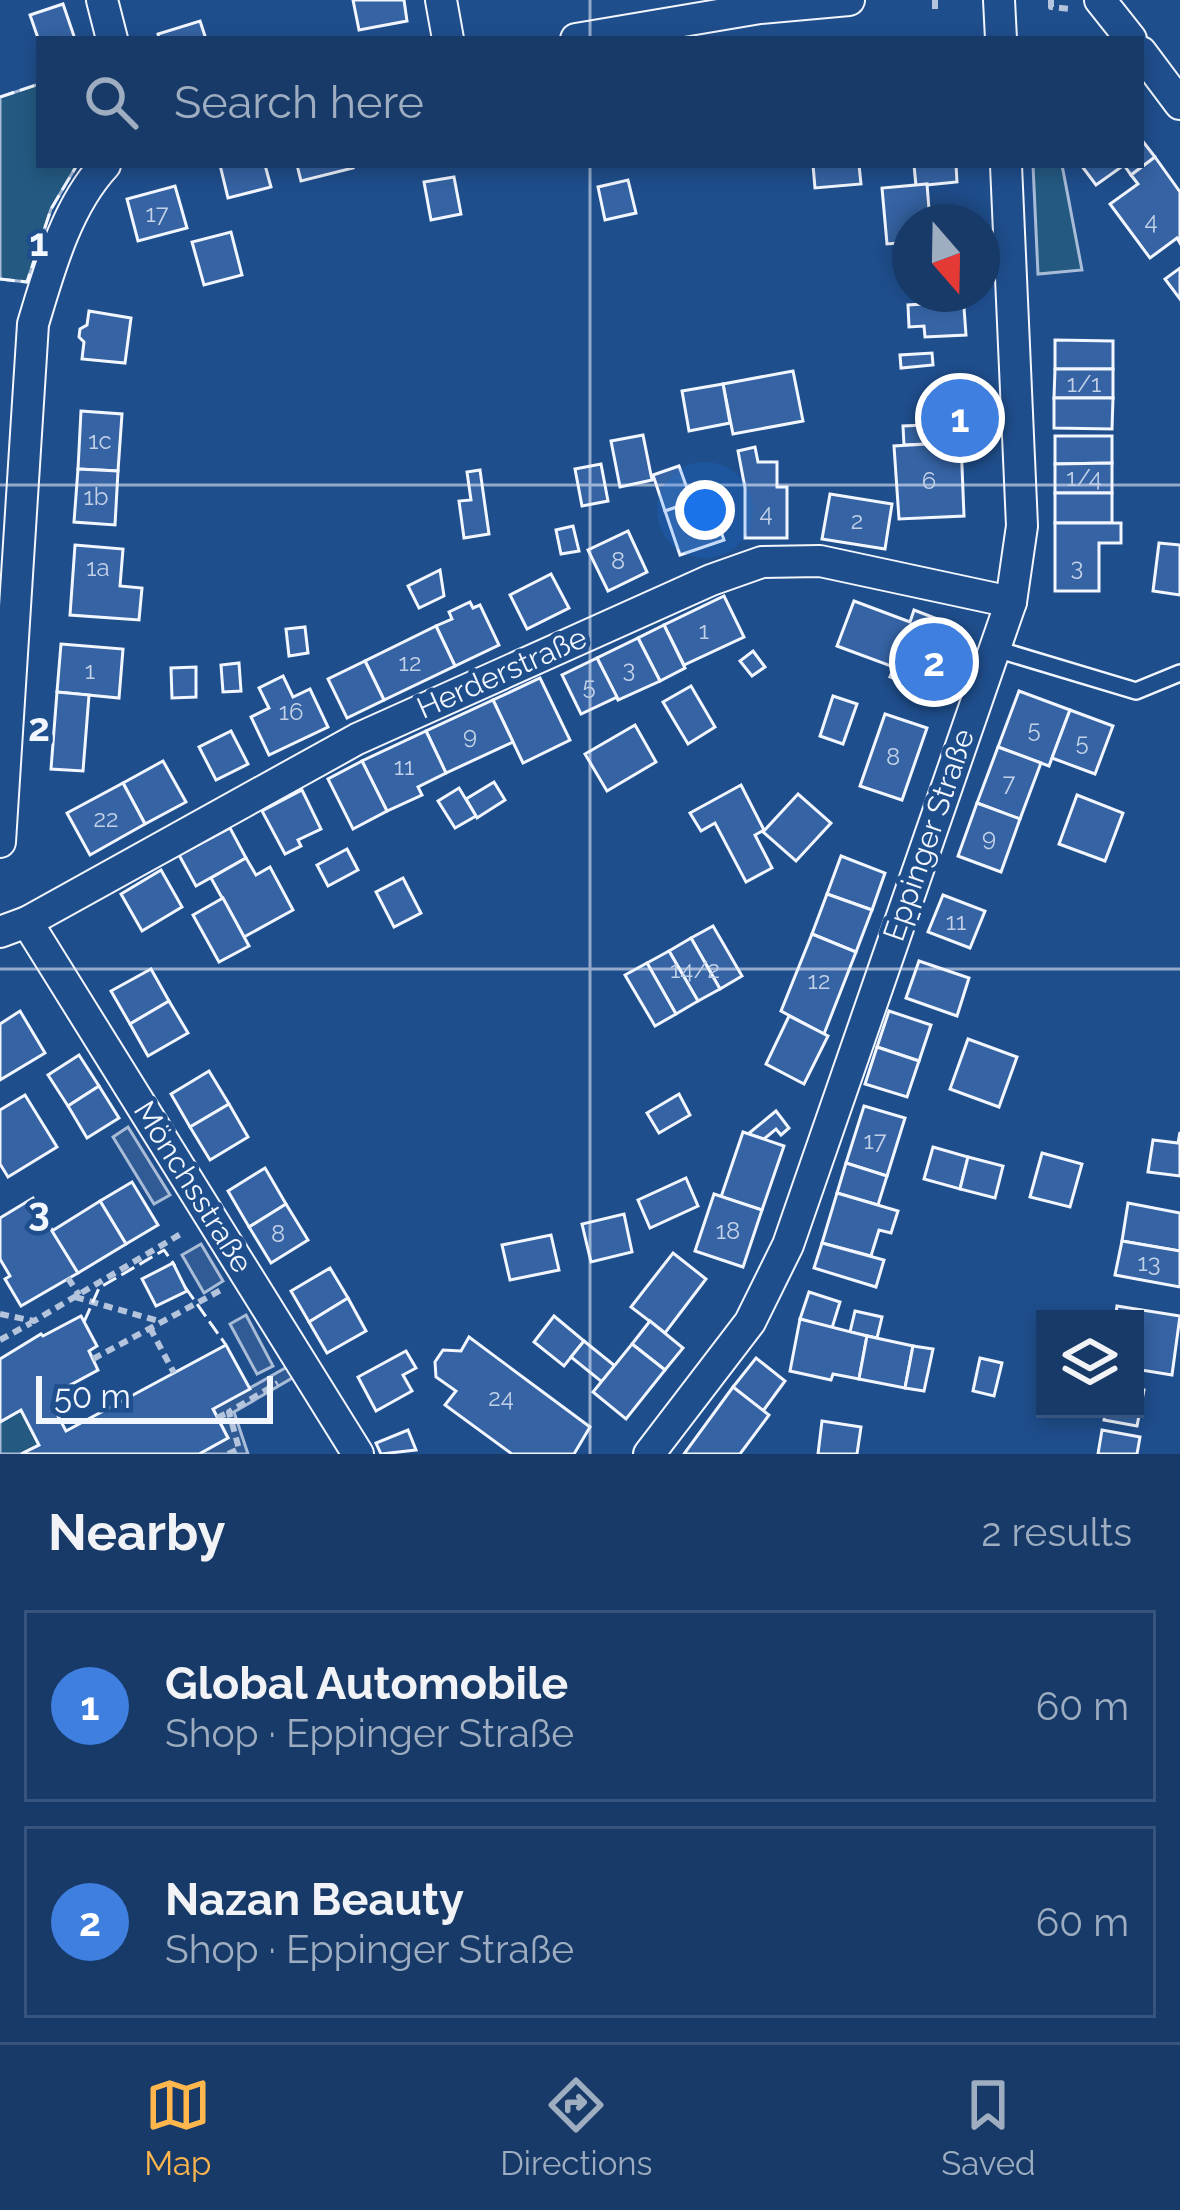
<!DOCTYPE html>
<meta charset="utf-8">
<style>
:root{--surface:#173a69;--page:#244571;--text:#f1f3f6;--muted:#9eadc0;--line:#36547d;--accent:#ffb74d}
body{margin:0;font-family:Raleway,sans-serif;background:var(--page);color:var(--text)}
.controls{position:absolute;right:36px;bottom:36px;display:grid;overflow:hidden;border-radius:0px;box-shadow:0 6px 18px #0003}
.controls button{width:108px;height:108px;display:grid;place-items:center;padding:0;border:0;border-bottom:3px solid var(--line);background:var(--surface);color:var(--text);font:60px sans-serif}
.compass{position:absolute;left:892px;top:204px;width:108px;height:108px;border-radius:50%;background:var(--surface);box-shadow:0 6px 18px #0003;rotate:160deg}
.scale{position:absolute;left:36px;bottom:30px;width:237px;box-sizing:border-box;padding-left:12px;border:6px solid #f2f6ff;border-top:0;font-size:33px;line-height:42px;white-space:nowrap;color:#f2f6ff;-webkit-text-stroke:9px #1f4e8c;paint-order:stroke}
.you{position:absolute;left:705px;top:510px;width:42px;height:42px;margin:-30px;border:9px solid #fff;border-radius:50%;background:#1a73e8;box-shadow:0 0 0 18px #1a73e833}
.badge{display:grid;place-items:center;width:78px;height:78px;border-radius:50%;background:var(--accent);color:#fff;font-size:39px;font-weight:700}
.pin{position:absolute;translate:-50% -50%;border:6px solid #fff;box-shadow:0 3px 12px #0006}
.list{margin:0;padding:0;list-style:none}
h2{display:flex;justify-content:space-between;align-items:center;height:156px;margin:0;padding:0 48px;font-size:51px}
h2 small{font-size:39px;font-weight:400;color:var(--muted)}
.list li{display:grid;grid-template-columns:78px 1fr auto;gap:36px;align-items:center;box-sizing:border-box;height:192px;margin:0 24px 24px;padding:0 24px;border:3px solid var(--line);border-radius:0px}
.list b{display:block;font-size:45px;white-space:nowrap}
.list p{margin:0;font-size:39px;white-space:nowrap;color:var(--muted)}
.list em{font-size:39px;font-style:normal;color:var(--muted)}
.icon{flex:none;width:66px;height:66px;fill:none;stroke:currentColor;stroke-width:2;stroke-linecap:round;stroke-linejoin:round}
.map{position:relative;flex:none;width:1180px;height:1454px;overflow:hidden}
.search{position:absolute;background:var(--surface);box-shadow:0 6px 18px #0003;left:36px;right:36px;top:36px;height:132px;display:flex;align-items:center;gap:30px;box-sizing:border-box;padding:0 42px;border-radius:0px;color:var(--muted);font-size:45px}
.sheet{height:588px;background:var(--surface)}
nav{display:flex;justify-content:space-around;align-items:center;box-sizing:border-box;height:168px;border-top:3px solid var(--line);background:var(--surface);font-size:33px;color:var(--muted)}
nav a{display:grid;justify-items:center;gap:6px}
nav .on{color:var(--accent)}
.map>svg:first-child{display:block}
.green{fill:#245a82;stroke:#a8bbd7;stroke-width:3}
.parking{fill:#305b95;stroke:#a8bbd7;stroke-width:3}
.building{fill:#3563a3;stroke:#f2f6ff;stroke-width:3}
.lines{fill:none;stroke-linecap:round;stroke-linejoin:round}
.service-casing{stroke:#f2f6ff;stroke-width:20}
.minor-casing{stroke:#f2f6ff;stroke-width:34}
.path{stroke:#b3c4dc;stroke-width:6;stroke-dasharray:9 6;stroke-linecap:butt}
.service{stroke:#1f4e8c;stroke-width:15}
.minor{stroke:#1f4e8c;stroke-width:30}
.fence{stroke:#f2f6ff;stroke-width:3;stroke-dasharray:15 6;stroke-linecap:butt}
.grid{fill:none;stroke:#f2f6ff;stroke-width:3;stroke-opacity:0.55}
.labels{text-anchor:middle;stroke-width:9;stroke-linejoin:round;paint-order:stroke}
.number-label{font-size:24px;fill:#c3d1e8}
.street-label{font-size:30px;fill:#f2f6ff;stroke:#1f4e8c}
.grid-label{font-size:39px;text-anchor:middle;font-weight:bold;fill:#f2f6ff;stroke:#1f4e8c;stroke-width:9;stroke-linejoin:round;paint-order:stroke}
</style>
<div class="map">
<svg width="1180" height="1454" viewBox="0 0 1180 1454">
<rect width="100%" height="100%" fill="#1f4e8c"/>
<!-- green -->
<g class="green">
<polygon points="39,84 39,165 77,165 51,209 27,282 0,279 0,97"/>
<polygon points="1033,165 1062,165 1082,270 1038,274"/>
<polygon points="21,1410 39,1445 21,1454 0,1454 0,1422"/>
</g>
<!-- parking -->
<g class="parking">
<polygon points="128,1127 170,1195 154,1204 113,1137"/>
<polygon points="201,1244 223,1281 204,1293 182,1255"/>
<polygon points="246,1315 273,1366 257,1374 230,1324"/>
<polygon points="287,1367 294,1377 234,1412 248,1454 199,1454 228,1438 213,1409"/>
</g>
<!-- building -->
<g class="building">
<polygon points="353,0 404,0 407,21 359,30"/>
<polygon points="63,4 75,39 39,41 30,15"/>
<polygon points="200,21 206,39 159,39 158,34"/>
<polygon points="1141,139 1155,157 1131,175 1124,165 1096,185 1081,165 1141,165"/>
<polygon points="1155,157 1180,192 1180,243 1177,238 1150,258 1110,204 1138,184 1131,175"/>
<polygon points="220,165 265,165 271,187 228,198"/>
<polygon points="297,165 352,165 353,168 301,181"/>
<polygon points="813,165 859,165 861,184 815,188"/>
<polygon points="914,165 956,165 957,182 916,186"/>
<polygon points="454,177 461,214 431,220 424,182"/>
<polygon points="628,180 636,213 605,220 598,187"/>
<polygon points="927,184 930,222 910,222 910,242 887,244 882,188"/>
<polygon points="175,186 187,228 138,241 127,199"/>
<polygon points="231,232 242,275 204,285 192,242"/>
<polygon points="1180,268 1180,299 1165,279"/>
<polygon points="963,294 966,335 925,337 924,326 909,327 908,305 923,304 923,296"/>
<polygon points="89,311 131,318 125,363 82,359 84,342 79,337 80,329 87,325"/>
<polygon points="1055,340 1113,341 1113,369 1055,369"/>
<polygon points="932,353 933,365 901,368 900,355"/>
<polygon points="1055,369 1113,369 1113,398 1054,398"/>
<polygon points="793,371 803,421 733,434 723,384"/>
<polygon points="723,384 730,423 689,431 682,391"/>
<polygon points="1054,398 1113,398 1112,429 1054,428"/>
<polygon points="81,411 122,414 118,471 78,469"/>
<polygon points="925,425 926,444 904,445 903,426"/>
<polygon points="643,435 652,480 620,487 611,441"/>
<polygon points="1055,436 1112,436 1112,463 1055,464"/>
<polygon points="961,442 964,516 899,519 894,446"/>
<polygon points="755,447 758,462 777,462 777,487 787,487 787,538 745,538 745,488 738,451"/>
<polygon points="1112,463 1112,493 1055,493 1055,464"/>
<polygon points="601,464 608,501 582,506 575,469"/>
<polygon points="679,466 692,502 665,511 653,475"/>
<polygon points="78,469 118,471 115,525 74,522"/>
<polygon points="480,470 489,534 464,538 459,501 471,500 467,472"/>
<rect x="1055" y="493" width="57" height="30"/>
<polygon points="830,494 892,504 885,549 822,539"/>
<polygon points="709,496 724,540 680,555 665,511"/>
<polygon points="1055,523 1121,523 1121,543 1099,543 1099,591 1055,591"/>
<polygon points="573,526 579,551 561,554 556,530"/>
<polygon points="628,531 647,572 608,591 588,550"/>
<polygon points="1159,543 1180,545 1180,595 1153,591"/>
<polygon points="75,545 123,549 120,586 142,588 139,620 70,615"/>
<polygon points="440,570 444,596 419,608 408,586"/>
<polygon points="551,574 569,608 527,629 510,595"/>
<polygon points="724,596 744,637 684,665 664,625"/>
<polygon points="854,601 910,622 914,610 961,628 936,694 890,677 894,667 837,646"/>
<polygon points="470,602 473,608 480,605 499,645 455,666 436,626 452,619 449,612"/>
<polygon points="664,625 685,668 660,681 638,638"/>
<polygon points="436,626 455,666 384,700 365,661"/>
<polygon points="305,627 308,653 289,656 286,629"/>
<polygon points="638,638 660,681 618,700 597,658"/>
<polygon points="61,644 123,649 119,698 57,692"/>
<polygon points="753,651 765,667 752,676 740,661"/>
<polygon points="597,658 617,697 581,714 562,675"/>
<polygon points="365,661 384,700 347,718 328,679"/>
<polygon points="239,663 241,691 223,692 221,665"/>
<polygon points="196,667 196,697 172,698 171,668"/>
<polygon points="283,676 293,697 310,689 328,727 269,755 251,717 269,708 259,688"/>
<polygon points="540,678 570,740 523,763 493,700"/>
<polygon points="691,686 715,727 688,744 663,702"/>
<polygon points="1019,691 1070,710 1049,766 998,747"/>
<polygon points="57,692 89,695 83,771 51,769"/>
<polygon points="833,696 857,704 843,744 820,736"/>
<polygon points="493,700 513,742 446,773 426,731"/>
<polygon points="1070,710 1113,726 1095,774 1052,758"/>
<polygon points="885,714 927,728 902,800 860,786"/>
<polygon points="635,725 656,762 607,791 585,754"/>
<polygon points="231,731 248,764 216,780 199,747"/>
<polygon points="426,731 446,773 418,787 422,795 387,811 362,761"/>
<polygon points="998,747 1041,763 1020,819 977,803"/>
<polygon points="163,761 186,802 145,824 123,783"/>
<polygon points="362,761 387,811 353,829 328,779"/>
<polygon points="494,782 505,800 477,818 466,799"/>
<polygon points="123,783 145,824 90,855 67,813"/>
<polygon points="741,785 764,830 755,835 772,868 746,882 715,823 701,831 690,813"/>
<polygon points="459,788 476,816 455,828 438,801"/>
<polygon points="302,790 321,829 298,840 301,846 285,854 262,811"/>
<polygon points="798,794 831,823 796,861 763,832"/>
<polygon points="1077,795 1123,813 1105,861 1059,844"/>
<polygon points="977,803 1020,819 1001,872 958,856"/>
<polygon points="230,828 246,858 196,886 179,855"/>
<polygon points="347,849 358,870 328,886 317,865"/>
<polygon points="841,856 885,873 872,910 827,894"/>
<polygon points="246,858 256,875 270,867 293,910 244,937 211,878"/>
<polygon points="161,870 182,907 142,931 121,894"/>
<polygon points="403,878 421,913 394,927 376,892"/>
<polygon points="827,894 872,910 856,952 812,934"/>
<polygon points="943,895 985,911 970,948 928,932"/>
<polygon points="223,898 249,946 219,962 193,915"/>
<polygon points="713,926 742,976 720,989 691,938"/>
<polygon points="812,934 856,952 824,1034 781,1011"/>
<polygon points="691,938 720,989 698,1001 669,951"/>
<polygon points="669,951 698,1001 676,1014 647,963"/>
<polygon points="919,961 969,978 957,1016 906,998"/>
<polygon points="647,963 676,1014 655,1026 625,975"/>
<polygon points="151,969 169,1001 130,1024 111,991"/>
<polygon points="169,1001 188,1033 148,1056 130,1024"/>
<polygon points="20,1011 45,1053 0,1080 0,1024"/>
<polygon points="889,1011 931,1025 919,1061 877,1047"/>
<polygon points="789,1016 828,1036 804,1084 766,1064"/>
<polygon points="968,1039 1017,1057 999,1107 950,1089"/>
<polygon points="877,1047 919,1061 907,1097 865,1084"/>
<polygon points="79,1055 99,1086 68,1106 48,1075"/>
<polygon points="209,1071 229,1104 190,1127 171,1094"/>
<polygon points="99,1086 119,1118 87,1138 68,1106"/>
<polygon points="679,1094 690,1115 659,1133 647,1113"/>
<polygon points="25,1095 57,1147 8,1177 0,1164 0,1110"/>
<polygon points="229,1104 248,1137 210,1160 190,1127"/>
<polygon points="864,1106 905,1118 887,1176 846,1163"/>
<polygon points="776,1111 789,1128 781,1135 776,1129 764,1139 748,1134"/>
<polygon points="743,1132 784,1146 762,1210 721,1197"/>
<polygon points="1180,1132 1180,1176 1148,1172 1153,1140 1178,1143"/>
<polygon points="933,1147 968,1157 960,1189 924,1179"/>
<polygon points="1042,1153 1082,1164 1070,1207 1030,1197"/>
<polygon points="968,1157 1003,1166 995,1198 960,1189"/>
<polygon points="846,1163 887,1176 878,1205 837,1193"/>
<polygon points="265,1168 286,1204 249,1227 228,1191"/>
<polygon points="686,1178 698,1206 650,1228 638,1200"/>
<polygon points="132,1182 158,1225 126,1244 100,1201"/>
<polygon points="837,1193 898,1211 891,1233 879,1230 871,1256 822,1243"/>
<polygon points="714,1194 762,1210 743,1267 695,1251"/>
<polygon points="33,1198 78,1273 21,1306 5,1279 10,1276 0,1259 0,1218"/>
<polygon points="100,1201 126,1244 78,1273 52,1231"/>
<polygon points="1128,1203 1180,1213 1180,1251 1122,1241"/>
<polygon points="286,1204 308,1240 271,1263 249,1227"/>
<polygon points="624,1214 632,1252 591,1262 582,1224"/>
<polygon points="551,1235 559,1270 510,1280 502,1245"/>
<polygon points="1122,1241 1180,1251 1180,1287 1115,1275"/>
<polygon points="822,1243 884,1260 876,1287 814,1268"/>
<polygon points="673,1253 706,1279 665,1333 631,1307"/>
<polygon points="173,1263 187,1291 156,1306 142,1279"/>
<polygon points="330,1268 348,1298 309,1322 291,1291"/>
<polygon points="809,1292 840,1302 832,1328 800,1319"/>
<polygon points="348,1298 366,1331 327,1353 309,1322"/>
<polygon points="1117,1306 1180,1316 1172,1375 1135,1369 1135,1319 1115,1319"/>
<polygon points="855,1311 882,1317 877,1338 850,1332"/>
<polygon points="81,1316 97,1346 89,1351 98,1370 63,1389 56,1412 66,1431 226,1345 250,1389 213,1409 228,1438 199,1454 21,1454 39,1445 21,1410 0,1422 0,1359 41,1334 43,1336"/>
<polygon points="554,1316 584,1341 564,1366 534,1342"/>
<polygon points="800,1319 867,1336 859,1379 833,1374 831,1380 790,1371"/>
<polygon points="650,1321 683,1348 665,1370 632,1344"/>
<polygon points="867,1336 913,1346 905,1388 859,1379"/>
<polygon points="469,1337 590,1427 574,1454 512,1454 445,1405 456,1391 436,1377 435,1362 443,1350 461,1351"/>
<polygon points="584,1341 615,1366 602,1382 571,1357"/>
<polygon points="632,1344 665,1370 626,1419 593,1392"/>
<polygon points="913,1346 933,1349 924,1391 905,1388"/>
<polygon points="406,1351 416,1368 403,1375 412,1391 376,1411 358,1377"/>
<polygon points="756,1358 785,1381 763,1411 733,1387"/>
<polygon points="980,1358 1002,1363 994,1396 973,1391"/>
<polygon points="733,1387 769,1415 740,1454 684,1454"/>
<polygon points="1135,1388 1144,1390 1137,1426 1104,1420 1106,1409 1135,1409"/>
<polygon points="822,1421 861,1427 857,1454 818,1454"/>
<polygon points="408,1430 416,1450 381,1454 376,1443"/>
<polygon points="1102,1430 1140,1437 1137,1454 1098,1454"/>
</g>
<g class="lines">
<!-- service casing -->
<g class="service-casing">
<polyline id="service" points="996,649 1136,691 1180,673"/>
</g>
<!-- minor casing -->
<g class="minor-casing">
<g id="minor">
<polyline points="102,0 112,39"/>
<polyline points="441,0 448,39"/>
<polyline points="999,0 1001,39"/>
<polyline points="1100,0 1131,39"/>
<polyline points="576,39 760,8 849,0"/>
<polyline points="1141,52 1180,104"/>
<path d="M 0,842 L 33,324 C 49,271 66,207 105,165"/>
<polyline points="27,922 358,1454"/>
<polyline points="0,932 27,922 357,739 711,580 762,562 820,561 1011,602"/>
<polyline points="649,1454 750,1322 788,1245 1011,602 1022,526 1006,165"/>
</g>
</g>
<!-- path -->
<g class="path">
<polyline points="935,0 935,11"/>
<polyline points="1051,0 1051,7 1071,9"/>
<polyline points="68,1278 79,1295"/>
<polyline points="75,1297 162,1322"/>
<polyline points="0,1314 34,1321 184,1232"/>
<polyline points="150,1328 174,1373"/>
<polyline points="0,1340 31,1323"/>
<polyline points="93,1359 223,1289"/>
<polyline points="217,1418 229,1412"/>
<polyline points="228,1454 239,1449 229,1412 278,1383"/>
</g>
<!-- service -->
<use href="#service" class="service"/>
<!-- minor -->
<use href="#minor" class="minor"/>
<!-- fence -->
<g class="fence">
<polyline points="0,97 39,84"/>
<polyline points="0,279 27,282 51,209 77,165"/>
<polyline points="185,1287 226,1345"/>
<polyline points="84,1322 99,1288 164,1250 175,1266"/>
</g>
</g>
<!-- grid -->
<path class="grid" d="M 590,0 L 590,39M 590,165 L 590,1454M 0,485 L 1180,485M 0,969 L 1180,969"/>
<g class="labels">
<!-- number labels -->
<g class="number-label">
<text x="157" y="222">17</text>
<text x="1151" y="229">4</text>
<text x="1084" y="392">1/1</text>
<text x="100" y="449">1c</text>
<text x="1084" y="486">1/4</text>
<text x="929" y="489">6</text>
<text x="96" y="505">1b</text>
<text x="766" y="521">4</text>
<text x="857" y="529">2</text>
<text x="618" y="569">8</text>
<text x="1077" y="575">3</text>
<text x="98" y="576">1a</text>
<text x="704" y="639">1</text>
<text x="410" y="671">12</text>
<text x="629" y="677">3</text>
<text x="90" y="679">1</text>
<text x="589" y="694">5</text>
<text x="291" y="720">16</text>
<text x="1034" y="737">5</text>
<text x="470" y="744">9</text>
<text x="1082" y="750">5</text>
<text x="893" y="765">8</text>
<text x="404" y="775">11</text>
<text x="1009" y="791">7</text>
<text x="106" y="827">22</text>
<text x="989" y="846">9</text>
<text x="956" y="930">11</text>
<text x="695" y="978">14/2</text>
<text x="819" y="989">12</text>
<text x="875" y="1149">17</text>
<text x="728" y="1239">18</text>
<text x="278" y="1242">8</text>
<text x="1149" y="1271">13</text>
<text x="501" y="1406">24</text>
</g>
<!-- street labels -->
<g class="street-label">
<text transform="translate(502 673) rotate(-24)" y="10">Herderstraße</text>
<text transform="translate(929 835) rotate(-71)" y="10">Eppinger Straße</text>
<text transform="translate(193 1187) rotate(58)" y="10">Mönchsstraße</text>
</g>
</g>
<g class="grid-label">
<text x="39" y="256">1</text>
<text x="39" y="741">2</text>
<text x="39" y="1225">3</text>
</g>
</svg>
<div class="controls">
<button><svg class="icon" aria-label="layers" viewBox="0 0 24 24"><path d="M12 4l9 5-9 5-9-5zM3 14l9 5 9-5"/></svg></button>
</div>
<svg class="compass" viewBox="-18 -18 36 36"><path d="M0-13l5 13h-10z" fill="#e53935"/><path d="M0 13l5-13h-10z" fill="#9eadc0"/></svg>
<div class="scale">50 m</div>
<div class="you"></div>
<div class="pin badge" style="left:960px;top:418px;background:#3f7fe0">1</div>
<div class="pin badge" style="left:934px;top:662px;background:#3f7fe0">2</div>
<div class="search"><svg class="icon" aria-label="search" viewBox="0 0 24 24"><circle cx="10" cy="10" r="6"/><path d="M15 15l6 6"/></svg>Search here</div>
</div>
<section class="sheet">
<h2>Nearby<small>2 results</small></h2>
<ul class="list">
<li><span class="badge" style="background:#3f7fe0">1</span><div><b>Global Automobile</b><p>Shop · Eppinger Straße</p></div><em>60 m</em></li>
<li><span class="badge" style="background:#3f7fe0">2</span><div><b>Nazan Beauty</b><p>Shop · Eppinger Straße</p></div><em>60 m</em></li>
</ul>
</section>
<nav>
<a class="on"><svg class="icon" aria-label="map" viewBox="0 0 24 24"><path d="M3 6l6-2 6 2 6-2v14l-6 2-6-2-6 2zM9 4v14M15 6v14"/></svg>Map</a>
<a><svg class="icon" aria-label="directions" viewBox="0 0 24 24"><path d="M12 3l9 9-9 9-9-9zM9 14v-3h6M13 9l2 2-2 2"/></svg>Directions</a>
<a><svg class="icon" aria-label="saved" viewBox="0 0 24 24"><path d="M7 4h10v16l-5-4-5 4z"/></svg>Saved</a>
</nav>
